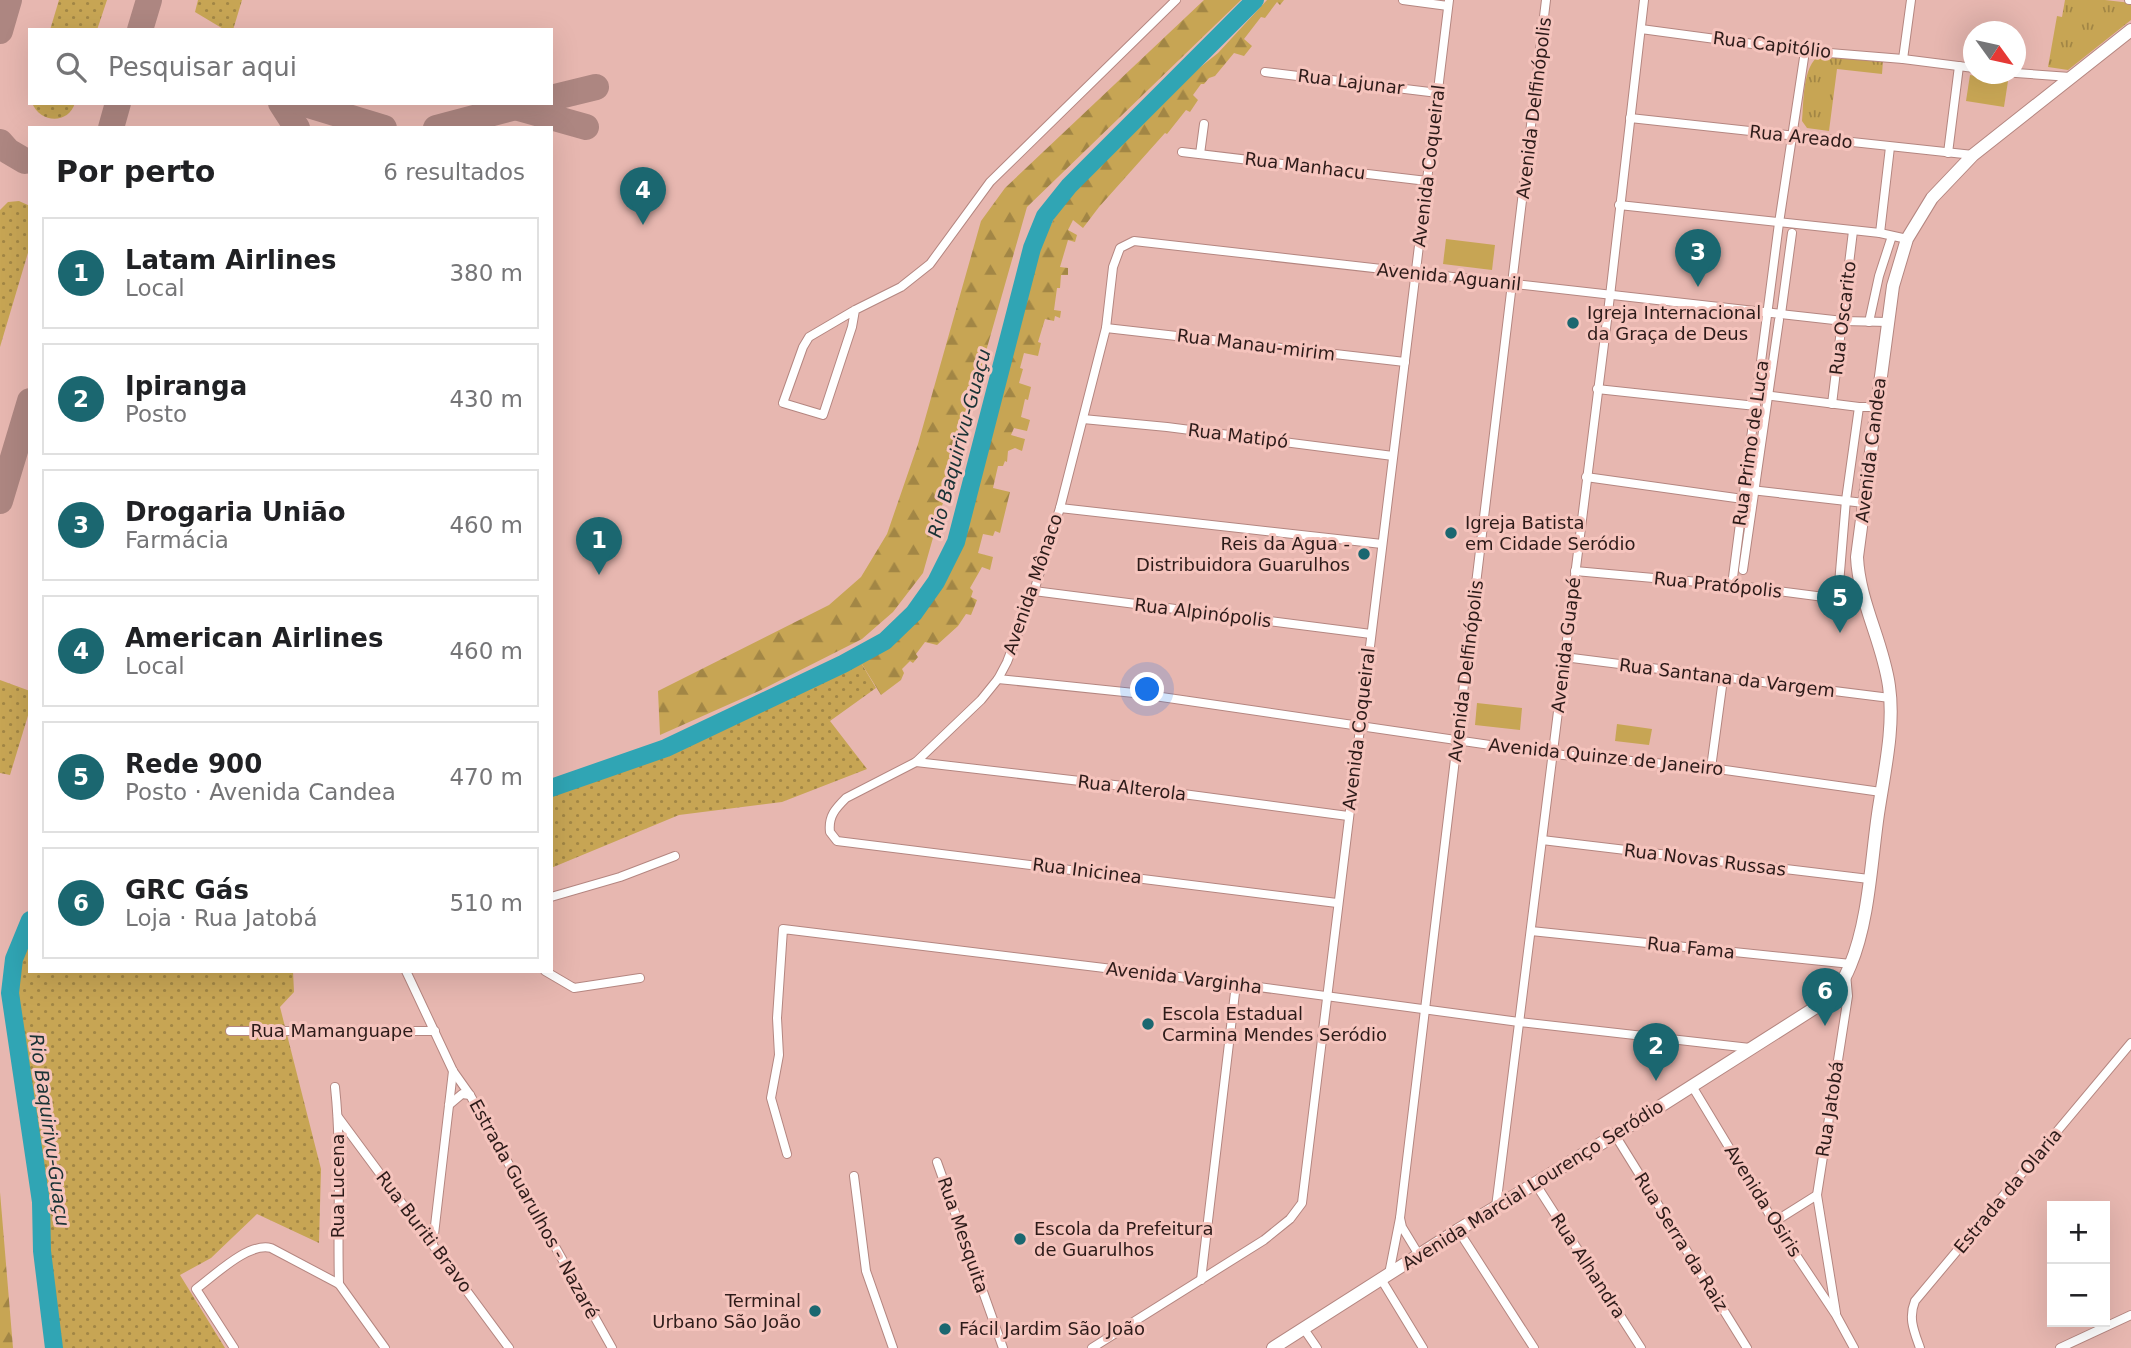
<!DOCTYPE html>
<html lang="pt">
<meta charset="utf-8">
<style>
:root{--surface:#fff;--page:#f2f2f2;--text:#202124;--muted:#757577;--line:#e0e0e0;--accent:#1b6770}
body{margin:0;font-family:"DejaVu Sans",sans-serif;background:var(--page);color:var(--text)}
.controls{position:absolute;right:21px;bottom:21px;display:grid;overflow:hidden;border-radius:0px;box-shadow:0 7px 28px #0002}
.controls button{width:63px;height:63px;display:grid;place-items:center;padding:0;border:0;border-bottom:2px solid var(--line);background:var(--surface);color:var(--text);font:35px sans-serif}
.compass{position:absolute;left:1963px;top:21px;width:63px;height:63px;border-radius:50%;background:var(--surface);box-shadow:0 7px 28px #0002;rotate:123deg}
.you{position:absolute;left:1148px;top:690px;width:24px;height:24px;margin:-18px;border:5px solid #fff;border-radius:50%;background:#1a73e8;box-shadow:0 0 0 10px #1a73e833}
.badge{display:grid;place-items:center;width:46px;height:46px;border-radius:50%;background:var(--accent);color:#fff;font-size:23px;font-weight:700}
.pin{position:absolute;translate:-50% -58px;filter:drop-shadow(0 2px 4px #0008)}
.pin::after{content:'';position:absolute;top:37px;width:24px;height:21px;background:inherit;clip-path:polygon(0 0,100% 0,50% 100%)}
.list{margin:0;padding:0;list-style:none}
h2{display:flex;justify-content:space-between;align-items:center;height:91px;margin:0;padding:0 28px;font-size:30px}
h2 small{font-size:23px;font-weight:400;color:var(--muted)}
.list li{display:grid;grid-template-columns:46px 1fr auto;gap:21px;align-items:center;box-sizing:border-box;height:112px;margin:0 14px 14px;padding:0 14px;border:2px solid var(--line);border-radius:0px}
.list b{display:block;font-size:26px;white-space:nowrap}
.list p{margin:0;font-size:23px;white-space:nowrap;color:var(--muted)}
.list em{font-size:23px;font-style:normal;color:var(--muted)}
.icon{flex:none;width:38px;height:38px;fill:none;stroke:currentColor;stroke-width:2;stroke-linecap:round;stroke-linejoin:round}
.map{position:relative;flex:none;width:2131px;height:1348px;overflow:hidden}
.search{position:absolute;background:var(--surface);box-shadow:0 7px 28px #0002;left:28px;top:28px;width:525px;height:77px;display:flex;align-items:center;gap:18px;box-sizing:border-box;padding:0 24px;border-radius:0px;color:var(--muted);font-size:26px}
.panel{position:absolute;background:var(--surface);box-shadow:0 7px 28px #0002;left:28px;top:126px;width:525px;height:847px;border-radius:0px}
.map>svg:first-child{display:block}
.grass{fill:url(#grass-dots)}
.forest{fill:url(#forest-firs)}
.park{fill:url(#park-tufts)}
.pitch{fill:#c7a554}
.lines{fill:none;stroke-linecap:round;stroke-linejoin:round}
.river{stroke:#30a5b4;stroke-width:18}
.taxiway{stroke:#ad8681;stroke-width:26}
.street-casing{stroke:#b48680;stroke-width:10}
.secondary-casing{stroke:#b48680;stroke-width:14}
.street{stroke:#fff;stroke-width:8}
.secondary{stroke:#fff;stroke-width:12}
.poi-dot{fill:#1b6770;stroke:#f5c4bd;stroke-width:2.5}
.labels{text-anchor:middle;stroke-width:6;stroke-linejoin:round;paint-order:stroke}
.street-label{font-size:18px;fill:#2d1b19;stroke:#f5c4bd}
.poi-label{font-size:18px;fill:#2d1b19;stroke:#f5c4bd;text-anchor:start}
.water-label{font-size:19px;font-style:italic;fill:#193235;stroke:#f5c4bd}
</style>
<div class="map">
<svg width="2131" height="1348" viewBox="0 0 2131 1348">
<defs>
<pattern id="grass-dots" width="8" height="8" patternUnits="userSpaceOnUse" patternTransform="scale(1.75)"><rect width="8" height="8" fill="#c7a554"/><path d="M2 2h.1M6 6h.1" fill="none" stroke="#a28645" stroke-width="1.8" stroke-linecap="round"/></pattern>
<pattern id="forest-firs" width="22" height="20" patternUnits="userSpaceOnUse" patternTransform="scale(1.75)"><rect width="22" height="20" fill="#c7a554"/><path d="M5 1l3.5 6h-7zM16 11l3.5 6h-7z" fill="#a28645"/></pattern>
<pattern id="park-tufts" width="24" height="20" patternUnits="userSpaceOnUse" patternTransform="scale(1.75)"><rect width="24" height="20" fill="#c7a554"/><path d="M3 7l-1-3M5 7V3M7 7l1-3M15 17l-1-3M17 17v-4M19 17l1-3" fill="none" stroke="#a28645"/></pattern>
</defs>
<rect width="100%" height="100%" fill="#e7b7b0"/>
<!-- grass -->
<g class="grass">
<polygon points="59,0 107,0 97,30 50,30"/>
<polygon points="198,0 242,0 233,30 225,30 195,12"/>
<path d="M 32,103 L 75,103 C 68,125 40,123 32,103 Z"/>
<polygon points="19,201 30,206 30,246 0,347 0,210 8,202"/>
<polygon points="857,656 876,688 830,721 867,769 782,802 679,815 551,868 551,792 575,788 705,730"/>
<polygon points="0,680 30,691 30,709 10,775 0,773"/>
<polygon points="30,926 30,971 293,971 294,992 280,1007 321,1169 319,1243 257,1214 211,1258 180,1275 225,1348 54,1348 43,1258 41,1202 10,993 21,943"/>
</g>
<!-- forest -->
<g class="forest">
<polygon points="1204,0 1241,0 1027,207 923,573 893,612 862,639 759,691 660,735 658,691 829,605 861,577 887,534 918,444 981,221 1005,188"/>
<polygon points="1267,0 1284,0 1280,5 1277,2 1265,18 1261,17 1244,39 1252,46 1244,56 1234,53 1215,76 1209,78 1204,84 1201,84 1193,95 1198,100 1190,112 1186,110 1167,134 1165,133 1099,207 1083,228 1073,220 1068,230 1077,235 1075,242 1068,240 1060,267 1068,268 1068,275 1061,275 1060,288 1057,288 1054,310 1061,311 1060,318 1055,316 1054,321 1045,319 1038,342 1041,343 1038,356 1024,353 1020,368 1023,369 1019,383 1031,387 1028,400 1025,399 1021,417 1030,420 1027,431 1014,428 1011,435 1025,439 1022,451 1015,448 1008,451 1007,462 1005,461 1003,466 998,466 993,488 1010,492 1000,533 995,531 993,536 983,534 978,553 993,557 990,570 982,567 970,588 973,591 971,597 977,600 971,615 966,614 958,626 937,645 925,642 916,654 918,657 913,663 910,661 902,669 904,673 901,680 881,695 860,661 894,642 920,615 961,544 999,397 1014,346 1022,300 1036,255 1065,196 1116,143 1193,73 1218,53"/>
<polygon points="0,1192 13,1348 0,1348"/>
</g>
<!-- park -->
<g class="park">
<polygon points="2065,0 2105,0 2131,3 2131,20 2068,70 2048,67 2057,16 2062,17"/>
<path d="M 1820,55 L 1883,61 L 1882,74 L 1837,69 L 1829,131 L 1807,128 L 1802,121 C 1804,102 1802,66 1820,55 Z"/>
</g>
<!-- pitch -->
<g class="pitch">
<polygon points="1970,75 2008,81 2004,107 1966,101"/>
<polygon points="1446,239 1495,245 1492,270 1443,264"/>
<polygon points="1477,703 1522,708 1520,730 1475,725"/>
<polygon points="1617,724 1652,729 1649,745 1615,741"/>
</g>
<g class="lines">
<!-- river -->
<g class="river">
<polyline points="551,788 666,748 843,664 885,641 914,613 936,582 956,542 1032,248 1045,216 1069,186 1255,0"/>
<polyline points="30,920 14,959 10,993 41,1202 42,1251 54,1348"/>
</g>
<!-- taxiway -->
<g class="taxiway">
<polyline points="140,30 149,0"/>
<polyline points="0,31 9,0"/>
<polyline points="551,98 596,87"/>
<polyline points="281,103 297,128"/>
<polyline points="302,103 384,128"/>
<polyline points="515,107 586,127"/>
<polyline points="111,128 118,103"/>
<polyline points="436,128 531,103"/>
<polyline points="0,142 8,151 25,161"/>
<polyline points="0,501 30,401"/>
</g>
<!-- street casing -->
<g class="street-casing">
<g id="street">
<polyline points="1403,0 1448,6"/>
<polyline points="2129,0 2131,0"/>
<polyline points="1641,29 1805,51 1903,59 1974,68"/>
<polyline points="1903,59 1911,0"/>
<polyline points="1265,72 1438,93"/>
<polyline points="2016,73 2070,77"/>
<polyline points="1630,118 1973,155"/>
<polyline points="1182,152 1427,181"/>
<polyline points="1948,153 1959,66"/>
<polyline points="1200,154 1204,124"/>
<polyline points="1619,205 1880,233 1907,239"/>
<polyline points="1880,233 1890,147"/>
<polyline points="855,310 852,327 823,415 783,403 803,347 809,337 855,310 901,287 930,264 990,182 1176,0"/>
<polyline points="1781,314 1792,233"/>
<polyline points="1869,322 1879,276 1892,236"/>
<polyline points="1106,328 1405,362"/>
<polyline points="1597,389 1756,406"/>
<polyline points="1764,395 1859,407 1876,407"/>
<polyline points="1832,404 1853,231"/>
<polyline points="1083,419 1167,427 1393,456"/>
<polyline points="1586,477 1743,499"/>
<polyline points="1751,490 1864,503"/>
<polyline points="1060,508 1382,544"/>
<polyline points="1743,570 1779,320"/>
<polyline points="1575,571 1732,585 1824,597 1861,593"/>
<polyline points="1732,585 1779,223 1805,51"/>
<polyline points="1034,591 1371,634"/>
<polyline points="1838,596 1846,500 1859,407"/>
<polyline points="1564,657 1890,698"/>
<polyline points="998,679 1134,693 1552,754 1711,768 1881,792"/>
<polyline points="916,762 1123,786 1348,816"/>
<polyline points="1711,768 1723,679"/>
<polyline points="1542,840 1869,879"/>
<polyline points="551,897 620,877 675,856"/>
<path d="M 1337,903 L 837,841 L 830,832 C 828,816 836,808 846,798 L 916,762 L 981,700 L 998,679 L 1007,662 L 1034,591 L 1060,508 L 1106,328 L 1113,267 L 1120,248 L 1134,241 L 1843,321 L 1888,322"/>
<polyline points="1531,931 1851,964"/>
<polyline points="406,971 453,1071 470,1095 612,1348"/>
<polyline points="545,971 574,988 640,978"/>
<polyline points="230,1031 435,1031"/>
<polyline points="1692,1086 1774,1222 1836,1315 1854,1348"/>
<path d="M 335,1087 C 342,1152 337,1219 339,1284"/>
<polyline points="449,1105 462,1094 470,1095"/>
<polyline points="338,1117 509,1348"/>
<polyline points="1615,1135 1747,1348"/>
<polyline points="787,1154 771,1098 779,1055 777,1018 783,929 1236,984 1519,1022 1750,1048"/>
<polyline points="937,1162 1003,1348"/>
<polyline points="854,1176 866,1271 893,1348"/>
<polyline points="1535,1183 1641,1348"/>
<polyline points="1817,1195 1836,1313"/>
<polyline points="1496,1207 1610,296 1644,0"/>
<polyline points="1400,1218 1546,0"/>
<polyline points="1774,1222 1817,1195 1848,996 1846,974"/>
<polyline points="1458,1230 1534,1348"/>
<polyline points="433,1243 453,1071"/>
<polyline points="1389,1274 1400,1218 1402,1227 1419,1255"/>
<polyline points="1381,1279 1423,1348"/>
<polyline points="1201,1280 1236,984"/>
<polyline points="1304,1329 1317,1348"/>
<path d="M 234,1348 L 196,1289 C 214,1276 248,1242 271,1248 L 339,1284 L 385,1348"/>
<polyline points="1092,1348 1264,1240 1290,1219 1302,1203 1449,0"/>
<path d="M 1920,1348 C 1914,1331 1908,1318 1915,1301 L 2131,1043"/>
<polyline points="2060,1348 2131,1315"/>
</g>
</g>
<!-- secondary casing -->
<g class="secondary-casing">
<path id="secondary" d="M 1273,1348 L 1458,1230 L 1615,1135 L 1821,1004 C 1834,995 1844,981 1850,966 C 1869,921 1871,862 1878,814 C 1884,773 1895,727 1889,686 C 1883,642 1859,602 1857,557 L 1893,286 L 1907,239 L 1932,198 L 1973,155 L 2131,30"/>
</g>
<!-- street -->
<use href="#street" class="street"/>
<!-- secondary -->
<use href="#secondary" class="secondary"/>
</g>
<!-- markers -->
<g class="poi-dot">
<circle cx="1573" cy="323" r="7"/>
<circle cx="1451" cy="533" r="7"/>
<circle cx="1364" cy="554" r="7"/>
<circle cx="1148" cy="1024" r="7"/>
<circle cx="1020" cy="1239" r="7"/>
<circle cx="815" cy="1311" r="7"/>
<circle cx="945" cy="1329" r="7"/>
</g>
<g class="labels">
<!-- street labels -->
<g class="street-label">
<text transform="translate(1772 45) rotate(7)" y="6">Rua Capitólio</text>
<text transform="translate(1351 82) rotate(7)" y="6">Rua Lajunar</text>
<text transform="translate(1534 108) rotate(-83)" y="6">Avenida Delfinópolis</text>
<text transform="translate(1801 137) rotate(6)" y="6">Rua Areado</text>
<text transform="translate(1305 166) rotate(7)" y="6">Rua Manhacu</text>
<text transform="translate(1429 166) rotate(-83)" y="6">Avenida Coqueiral</text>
<text transform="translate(1449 277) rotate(6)" y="6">Avenida Aguanil</text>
<text transform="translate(1843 318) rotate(-83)" y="6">Rua Oscarito</text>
<text transform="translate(1256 345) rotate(7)" y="6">Rua Manau-mirim</text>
<text transform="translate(1238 436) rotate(7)" y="6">Rua Matipó</text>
<text transform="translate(1751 443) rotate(-82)" y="6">Rua Primo de Luca</text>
<text transform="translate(1871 450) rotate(-83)" y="6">Avenida Candea</text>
<text transform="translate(1033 584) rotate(-71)" y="6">Avenida Mônaco</text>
<text transform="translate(1718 585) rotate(6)" y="6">Rua Pratópolis</text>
<text transform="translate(1203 613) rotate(7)" y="6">Rua Alpinópolis</text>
<text transform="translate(1566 645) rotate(-83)" y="6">Avenida Guapé</text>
<text transform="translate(1466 671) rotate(-83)" y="6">Avenida Delfinópolis</text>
<text transform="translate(1727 678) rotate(7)" y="6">Rua Santana da Vargem</text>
<text transform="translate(1359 729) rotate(-83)" y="6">Avenida Coqueiral</text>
<text transform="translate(1606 757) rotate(6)" y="6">Avenida Quinze de Janeiro</text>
<text transform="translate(1132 788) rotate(7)" y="6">Rua Alterola</text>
<text transform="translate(1705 860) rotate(7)" y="6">Rua Novas Russas</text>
<text transform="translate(1087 871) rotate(7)" y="6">Rua Inicinea</text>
<text transform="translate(1691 948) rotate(6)" y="6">Rua Fama</text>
<text transform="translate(1184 978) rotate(7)" y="6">Avenida Varginha</text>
<text x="332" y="1037">Rua Mamanguape</text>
<text transform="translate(1830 1109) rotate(-81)" y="6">Rua Jatobá</text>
<text transform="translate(1533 1185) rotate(-32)" y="6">Avenida Marcial Lourenço Seródio</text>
<text transform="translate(338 1186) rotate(-90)" y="6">Rua Lucena</text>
<text transform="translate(2008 1191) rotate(-50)" y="6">Estrada da Olaria</text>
<text transform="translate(1763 1201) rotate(58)" y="6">Avenida Osiris</text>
<text transform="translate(534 1209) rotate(61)" y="6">Estrada Guarulhos - Nazaré</text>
<text transform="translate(424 1232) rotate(53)" y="6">Rua Buriti Bravo</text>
<text transform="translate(963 1235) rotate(71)" y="6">Rua Mesquita</text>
<text transform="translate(1681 1242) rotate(58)" y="6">Rua Serra da Raiz</text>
<text transform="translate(1588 1266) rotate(57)" y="6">Rua Alhandra</text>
</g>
<!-- poi labels -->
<g class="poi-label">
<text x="1587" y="319">Igreja Internacional<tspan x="1587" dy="21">da Graça de Deus</tspan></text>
<text x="1465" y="529">Igreja Batista<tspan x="1465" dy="21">em Cidade Seródio</tspan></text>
<text x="1350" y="550" text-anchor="end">Reis da Agua -<tspan x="1350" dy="21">Distribuidora Guarulhos</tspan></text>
<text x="1162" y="1020">Escola Estadual<tspan x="1162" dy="21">Carmina Mendes Seródio</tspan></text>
<text x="1034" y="1235">Escola da Prefeitura<tspan x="1034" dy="21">de Guarulhos</tspan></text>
<text x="801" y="1307" text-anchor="end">Terminal<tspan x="801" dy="21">Urbano São João</tspan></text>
<text x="959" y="1335">Fácil Jardim São João</text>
</g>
<!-- water labels -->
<g class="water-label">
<text transform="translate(959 443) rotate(-75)" y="7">Rio Baquirivu-Guaçu</text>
<text transform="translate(50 1130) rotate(82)" y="7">Rio Baquirivu-Guaçu</text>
</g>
</g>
</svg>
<div class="controls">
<button>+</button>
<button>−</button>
</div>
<svg class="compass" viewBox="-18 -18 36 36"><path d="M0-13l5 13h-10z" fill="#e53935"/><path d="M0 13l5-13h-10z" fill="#757577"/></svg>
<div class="you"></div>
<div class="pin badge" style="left:599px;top:575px">1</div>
<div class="pin badge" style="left:1656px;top:1081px">2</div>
<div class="pin badge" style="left:1698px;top:287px">3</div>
<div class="pin badge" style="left:643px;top:225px">4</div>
<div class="pin badge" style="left:1840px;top:633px">5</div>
<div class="pin badge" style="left:1825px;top:1026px">6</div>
<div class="search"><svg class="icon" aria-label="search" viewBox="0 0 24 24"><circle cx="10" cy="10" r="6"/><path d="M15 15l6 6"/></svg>Pesquisar aqui</div>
<section class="panel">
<h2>Por perto<small>6 resultados</small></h2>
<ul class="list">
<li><span class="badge">1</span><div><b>Latam Airlines</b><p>Local</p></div><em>380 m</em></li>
<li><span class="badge">2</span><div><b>Ipiranga</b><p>Posto</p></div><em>430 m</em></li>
<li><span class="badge">3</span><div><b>Drogaria União</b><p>Farmácia</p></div><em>460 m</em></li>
<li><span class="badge">4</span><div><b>American Airlines</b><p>Local</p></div><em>460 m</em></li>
<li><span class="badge">5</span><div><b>Rede 900</b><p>Posto · Avenida Candea</p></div><em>470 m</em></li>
<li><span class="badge">6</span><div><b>GRC Gás</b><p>Loja · Rua Jatobá</p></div><em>510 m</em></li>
</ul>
</section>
</div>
